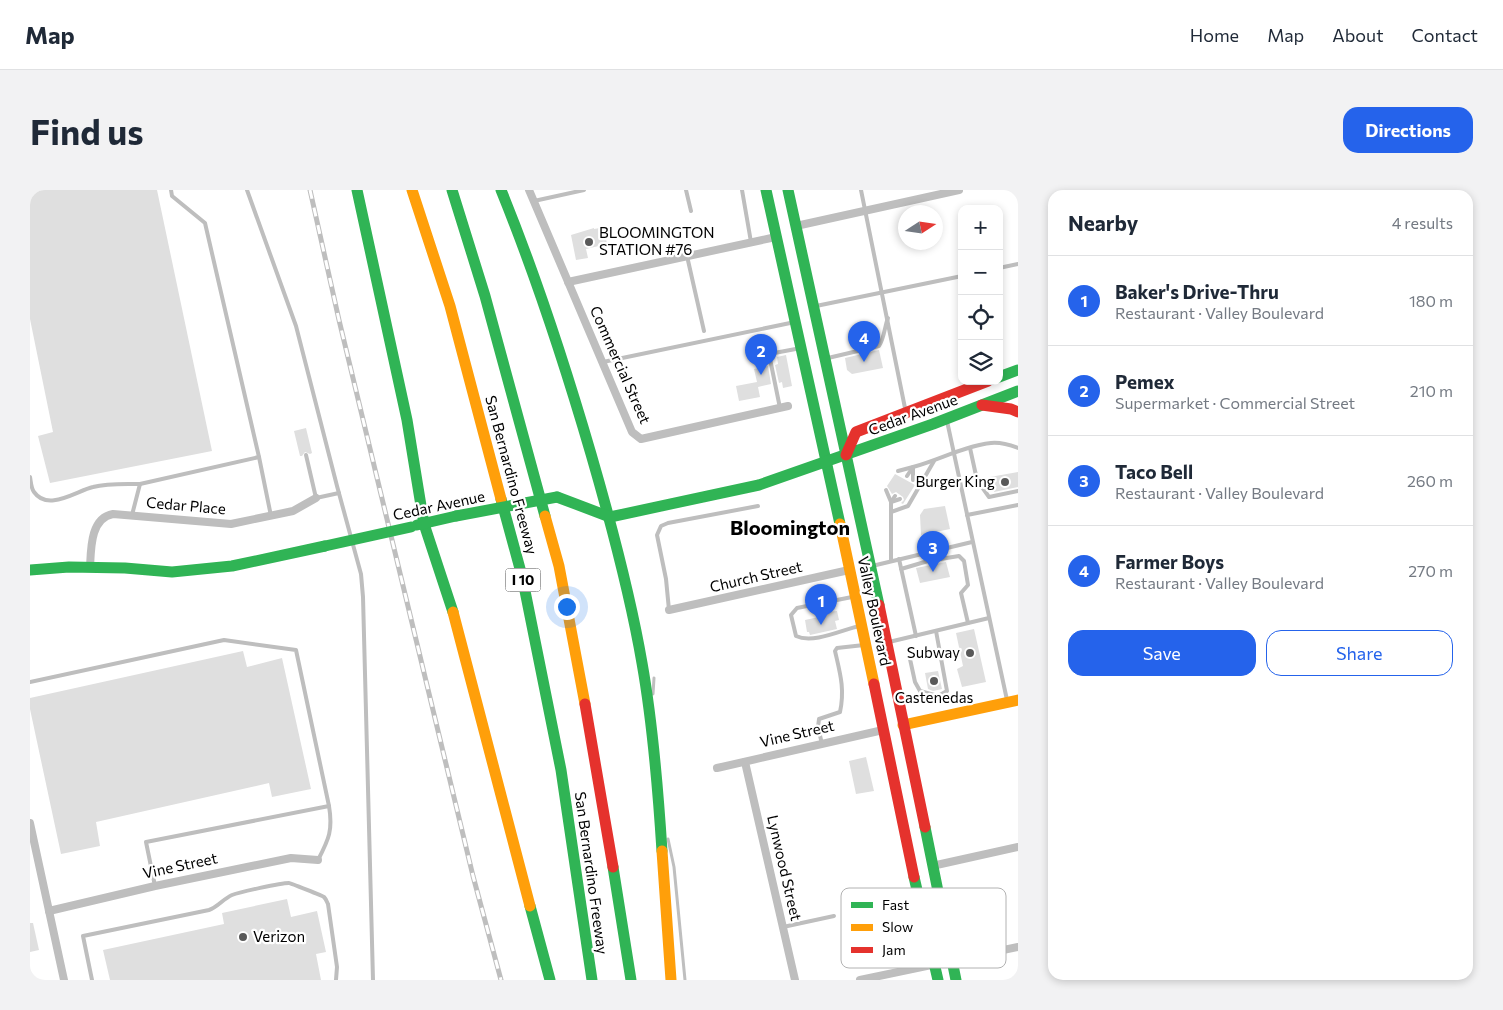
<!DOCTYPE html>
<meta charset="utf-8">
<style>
:root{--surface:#fff;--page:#f2f2f3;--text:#1f2937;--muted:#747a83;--line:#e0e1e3;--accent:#2563eb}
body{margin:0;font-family:Commissioner,sans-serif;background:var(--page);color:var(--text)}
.controls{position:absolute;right:15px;top:15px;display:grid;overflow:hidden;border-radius:10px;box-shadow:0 2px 8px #0003}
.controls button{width:45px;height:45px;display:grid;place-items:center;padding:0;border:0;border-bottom:1px solid var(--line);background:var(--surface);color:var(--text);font:25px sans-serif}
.compass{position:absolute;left:868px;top:15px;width:45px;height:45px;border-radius:50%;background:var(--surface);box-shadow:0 2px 8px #0003;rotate:78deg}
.you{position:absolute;left:536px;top:416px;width:18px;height:18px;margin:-12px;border:4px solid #fff;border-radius:50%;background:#1a73e8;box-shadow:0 0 0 8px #1a73e833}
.badge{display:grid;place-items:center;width:32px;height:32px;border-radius:50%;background:var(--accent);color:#fff;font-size:16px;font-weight:700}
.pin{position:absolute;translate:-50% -41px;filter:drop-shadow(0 1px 2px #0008)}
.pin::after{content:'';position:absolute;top:26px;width:18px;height:15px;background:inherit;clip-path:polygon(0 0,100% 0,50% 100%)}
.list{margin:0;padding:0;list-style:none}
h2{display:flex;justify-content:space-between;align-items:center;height:65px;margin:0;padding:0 20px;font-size:21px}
h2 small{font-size:16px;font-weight:400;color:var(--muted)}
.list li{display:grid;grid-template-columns:32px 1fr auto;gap:15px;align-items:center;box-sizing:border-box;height:90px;padding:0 20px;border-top:1px solid var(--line)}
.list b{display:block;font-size:19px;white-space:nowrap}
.list p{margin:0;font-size:16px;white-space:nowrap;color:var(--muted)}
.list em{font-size:16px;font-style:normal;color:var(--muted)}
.actions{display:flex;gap:10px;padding:15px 20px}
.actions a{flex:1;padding:11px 0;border:1px solid var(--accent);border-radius:15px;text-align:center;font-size:18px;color:var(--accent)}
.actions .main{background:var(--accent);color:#fff}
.icon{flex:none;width:28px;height:28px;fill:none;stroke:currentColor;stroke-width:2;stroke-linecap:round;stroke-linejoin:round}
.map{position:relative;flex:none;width:988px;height:790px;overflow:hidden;border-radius:15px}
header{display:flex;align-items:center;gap:30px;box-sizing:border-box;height:70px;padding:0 25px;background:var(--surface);border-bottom:1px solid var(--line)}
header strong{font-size:24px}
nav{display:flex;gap:28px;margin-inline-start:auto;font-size:18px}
.intro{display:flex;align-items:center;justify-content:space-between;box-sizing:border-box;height:120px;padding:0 30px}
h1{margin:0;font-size:35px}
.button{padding:12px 22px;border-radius:15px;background:var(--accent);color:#fff;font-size:18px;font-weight:700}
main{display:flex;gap:30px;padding:0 30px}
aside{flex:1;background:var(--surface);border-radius:15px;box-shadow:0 2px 8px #0003}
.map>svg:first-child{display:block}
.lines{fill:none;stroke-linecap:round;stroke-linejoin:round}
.stream{stroke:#bfbfbf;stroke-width:3}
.building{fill:#dfdfdf}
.lane{stroke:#bebebe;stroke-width:4}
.street{stroke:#bebebe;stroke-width:8}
.fast{stroke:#30b455;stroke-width:11}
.slow{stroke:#ff9f0a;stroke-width:11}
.jam{stroke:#e5322d;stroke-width:11}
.rail-casing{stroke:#bebebe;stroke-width:5}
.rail{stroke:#fff;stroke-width:3;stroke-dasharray:9;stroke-linecap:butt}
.fast-bridge{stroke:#30b455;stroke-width:11}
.poi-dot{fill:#595959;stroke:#fff;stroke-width:2}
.labels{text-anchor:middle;stroke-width:4.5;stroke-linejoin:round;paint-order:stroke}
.shield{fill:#fff;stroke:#4c4c4c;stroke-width:1}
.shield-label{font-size:14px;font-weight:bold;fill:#000}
.poi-label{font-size:15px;fill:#000;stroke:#fff;text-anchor:start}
.street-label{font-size:15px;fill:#000;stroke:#fff}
.district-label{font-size:20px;font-weight:bold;fill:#000;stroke:#fff}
.key{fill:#fff;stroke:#b2b2b2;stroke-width:1}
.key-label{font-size:14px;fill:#000}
</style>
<header>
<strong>Map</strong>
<nav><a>Home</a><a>Map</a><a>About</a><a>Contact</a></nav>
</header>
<div class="intro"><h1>Find us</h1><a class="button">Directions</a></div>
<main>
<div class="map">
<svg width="988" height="790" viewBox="0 0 988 790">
<rect width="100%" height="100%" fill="#fff"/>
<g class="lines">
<!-- stream -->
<g class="stream">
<polyline points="623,504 624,488"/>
<polyline points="638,649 644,677 655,790"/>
</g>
</g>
<!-- building -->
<g class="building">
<polygon points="0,0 127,0 182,261 20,293 8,246 23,242 0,129"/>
<polygon points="582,36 584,47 576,49 577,54 556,59 558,68 546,70 541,45 564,38 564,39"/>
<polygon points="849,160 853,178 822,184 817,180 815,168"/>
<polygon points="756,165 762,196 753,198 752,192 749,193 745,175 748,174 747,167"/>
<polygon points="738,176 741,194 728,197 730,207 709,211 706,196 727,192 724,179"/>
<polygon points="276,238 282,263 280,264 275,262 272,266 270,266 264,241"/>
<polygon points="988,282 988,297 964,302 960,287"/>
<polygon points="865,284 885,295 873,314 871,313 874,310 873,307 866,302 862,304 857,296"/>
<polygon points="915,316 920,339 891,345 890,325 894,319"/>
<polygon points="916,372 920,387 890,393 886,378"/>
<polygon points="807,421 809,430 805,431 807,439 780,445 779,442 777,442 775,430 798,425 798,422"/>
<polygon points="944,439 956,492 932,497 927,479 933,476 926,443"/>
<polygon points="213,461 217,477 252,468 281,599 242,607 239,593 66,632 70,656 31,664 0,519 0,508"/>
<polygon points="908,481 912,499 903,501 898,499 895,483"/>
<polygon points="836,567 844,601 826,604 819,571"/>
<polygon points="257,709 261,727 287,721 296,762 286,764 291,790 80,790 73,760 194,734 192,723"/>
<polygon points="0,733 3,733 9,760 0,762"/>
</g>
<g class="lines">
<!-- lane -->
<g class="lane">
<polyline points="141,0 142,6 175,33 229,267"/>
<polyline points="217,0 266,136 307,296 331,384 333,407 343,790"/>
<polyline points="656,0 661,21"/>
<polyline points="712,0 721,52"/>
<polyline points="831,0 876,223"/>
<polyline points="504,11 554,0"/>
<polyline points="657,66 674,141"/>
<polyline points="969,78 988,74"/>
<polyline points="786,116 932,86"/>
<path d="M 798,168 L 849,156 C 855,146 854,138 858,128"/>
<polyline points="573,172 765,132"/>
<polyline points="750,218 739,164 771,158"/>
<polyline points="917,231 977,510"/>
<polyline points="940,258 947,290 959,307 988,301"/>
<polyline points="276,265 286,308 309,303"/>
<polyline points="868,281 883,277 883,290"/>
<path d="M 877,286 L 883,277 C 909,270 934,256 961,253 C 970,252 980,255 988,258"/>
<path d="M 0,287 C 1,292 1,298 4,302 C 18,322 46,301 63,297 C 78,293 95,294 110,294 L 102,325"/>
<polyline points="110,294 229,267 241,326"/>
<polyline points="856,300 861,312 870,309"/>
<polyline points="861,322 878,316 904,271"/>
<polyline points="937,325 988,315"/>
<polyline points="869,369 886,446"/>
<polyline points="861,371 861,312 865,306"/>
<polyline points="842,376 942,352"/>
<polyline points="871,379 898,371 929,366 934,371 938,395 931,403 938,433"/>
<path d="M 822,407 L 767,418 L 761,425 L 766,446 C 783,454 812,440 829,436"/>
<polyline points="639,420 636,389 627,345 631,336 638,333 728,316"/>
<polyline points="859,452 959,428"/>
<polyline points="880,469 885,492 890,501 908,506 917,501 906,441"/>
<polyline points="0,492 194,450 266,460 299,616 116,652 125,696"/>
<path d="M 792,554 L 788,537 L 789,529 L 810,522 C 815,499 810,483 805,461 L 807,458 L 834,455"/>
<path d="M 288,670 C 299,649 303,640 299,616"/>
<polyline points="753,737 804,726"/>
<path d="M 62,790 L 53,746 L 179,720 C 188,717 193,709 202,705 C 210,702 250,693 259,693 C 260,693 293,706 294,707 C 296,709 297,712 298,714 L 307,777 L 306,790"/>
</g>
<!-- street -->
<g class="street">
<polyline points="499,0 602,242 611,249 758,216"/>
<polyline points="766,36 929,0"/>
<polyline points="538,92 746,47"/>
<path d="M 60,378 C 61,360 60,328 83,324 L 201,334 L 263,321 L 286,308"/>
<polyline points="639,420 819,380"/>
<polyline points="715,572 765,790"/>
<polyline points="687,578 853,540"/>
<polyline points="0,633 34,790"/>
<polyline points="902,676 988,657"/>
<polyline points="19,721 125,696 261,668 288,670"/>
<polyline points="830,790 988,757"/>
</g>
<!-- fast -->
<g class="fast">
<polyline points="327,0 377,230 394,334 423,422"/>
<polyline points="422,0 455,106 515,326"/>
<path d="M 471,0 C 506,86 535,175 561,264 C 581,333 600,403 612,473 C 623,535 628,598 632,661"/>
<polyline points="736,0 810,334"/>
<polyline points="758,0 849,415"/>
<polyline points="969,187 988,180"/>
<polyline points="527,307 580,327 729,295 903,234 988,201"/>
<polyline points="471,309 492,386 531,580 562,790"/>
<polyline points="387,335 426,326"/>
<polyline points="0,380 39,377 95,378 142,382 202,376 295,356"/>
<polyline points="895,637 926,790"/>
<polyline points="583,677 601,790"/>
<polyline points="884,687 908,790"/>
<polyline points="500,716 520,790"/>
</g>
<!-- slow -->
<g class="slow">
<polyline points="382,0 420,116 471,309"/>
<polyline points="515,326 529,376 555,514"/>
<polyline points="810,334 844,494"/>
<polyline points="423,422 500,716"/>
<polyline points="873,535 988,510"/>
<polyline points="632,661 641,790"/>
</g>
<!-- jam -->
<g class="jam">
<polyline points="952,215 981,219 988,222"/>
<polyline points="816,265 826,242 958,191"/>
<polyline points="849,415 895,637"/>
<polyline points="844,494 884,687"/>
<polyline points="555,514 583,677"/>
</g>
<!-- rail casing -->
<g class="rail-casing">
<polyline id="rail" points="280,0 309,130 443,686 471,790"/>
</g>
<!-- rail -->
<use href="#rail" class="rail"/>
<!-- fast-bridge -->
<g class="fast-bridge">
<polyline points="426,326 527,307"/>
<polyline points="295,356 381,337"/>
</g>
</g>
<!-- markers -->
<g class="poi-dot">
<circle cx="559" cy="52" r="5"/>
<circle cx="975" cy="292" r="5"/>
<circle cx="940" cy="463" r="5"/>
<circle cx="904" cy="491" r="5"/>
<circle cx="213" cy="747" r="5"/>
</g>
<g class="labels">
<!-- shield labels -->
<rect class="shield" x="475.5" y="378.5" width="35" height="23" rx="4"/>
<g class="shield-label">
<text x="493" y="395">I 10</text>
</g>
<!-- poi labels -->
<g class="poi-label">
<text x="569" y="48">BLOOMINGTON<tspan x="569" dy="17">STATION #76</tspan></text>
<text x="965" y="297" text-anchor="end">Burger King</text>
<text x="930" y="468" text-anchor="end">Subway</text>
<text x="904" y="513" text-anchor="middle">Castenedas</text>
<text x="223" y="752">Verizon</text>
</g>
<!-- street labels -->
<g class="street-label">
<text transform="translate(590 175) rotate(66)" y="5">Commercial Street</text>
<text transform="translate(883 225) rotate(-20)" y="5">Cedar Avenue</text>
<text transform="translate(481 285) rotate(75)" y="5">San Bernardino Freeway</text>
<text transform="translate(156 316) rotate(5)" y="5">Cedar Place</text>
<text transform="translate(409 316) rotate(-12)" y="5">Cedar Avenue</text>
<text transform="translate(726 387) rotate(-13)" y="5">Church Street</text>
<text transform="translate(844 421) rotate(78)" y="5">Valley Boulevard</text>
<text transform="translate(767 544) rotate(-13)" y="5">Vine Street</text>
<text transform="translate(150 676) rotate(-12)" y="5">Vine Street</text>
<text transform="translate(754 678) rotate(77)" y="5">Lynwood Street</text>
<text transform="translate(561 683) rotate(82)" y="5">San Bernardino Freeway</text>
</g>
<!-- district labels -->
<g class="district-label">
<text x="760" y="345">Bloomington</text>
</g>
</g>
<!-- legend -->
<rect x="811" y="698" width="165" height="80" rx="8" class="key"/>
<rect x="821" y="712" width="22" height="6" fill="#30b455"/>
<rect x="821" y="734" width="22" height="7" fill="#ff9f0a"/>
<rect x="821" y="757" width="22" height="6" fill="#e5322d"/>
<g class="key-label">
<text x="852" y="720">Fast</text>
<text x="852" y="742">Slow</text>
<text x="852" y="765">Jam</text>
</g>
</svg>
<div class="controls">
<button>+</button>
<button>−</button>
<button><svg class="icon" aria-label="locate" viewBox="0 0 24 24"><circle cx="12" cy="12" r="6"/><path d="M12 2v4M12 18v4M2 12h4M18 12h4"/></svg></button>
<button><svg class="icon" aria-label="layers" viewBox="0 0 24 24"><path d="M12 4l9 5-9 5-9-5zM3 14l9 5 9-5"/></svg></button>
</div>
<svg class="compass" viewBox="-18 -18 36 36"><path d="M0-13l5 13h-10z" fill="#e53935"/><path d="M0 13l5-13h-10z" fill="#747a83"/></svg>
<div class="you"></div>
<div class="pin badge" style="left:791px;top:435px">1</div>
<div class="pin badge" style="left:731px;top:185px">2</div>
<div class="pin badge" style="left:903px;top:382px">3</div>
<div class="pin badge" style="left:834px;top:172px">4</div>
</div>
<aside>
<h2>Nearby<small>4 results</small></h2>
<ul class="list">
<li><span class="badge">1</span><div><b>Baker's Drive-Thru</b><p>Restaurant · Valley Boulevard</p></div><em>180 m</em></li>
<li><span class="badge">2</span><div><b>Pemex</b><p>Supermarket · Commercial Street</p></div><em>210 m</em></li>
<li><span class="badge">3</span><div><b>Taco Bell</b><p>Restaurant · Valley Boulevard</p></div><em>260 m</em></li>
<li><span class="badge">4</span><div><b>Farmer Boys</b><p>Restaurant · Valley Boulevard</p></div><em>270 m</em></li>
</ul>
<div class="actions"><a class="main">Save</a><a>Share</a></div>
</aside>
</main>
